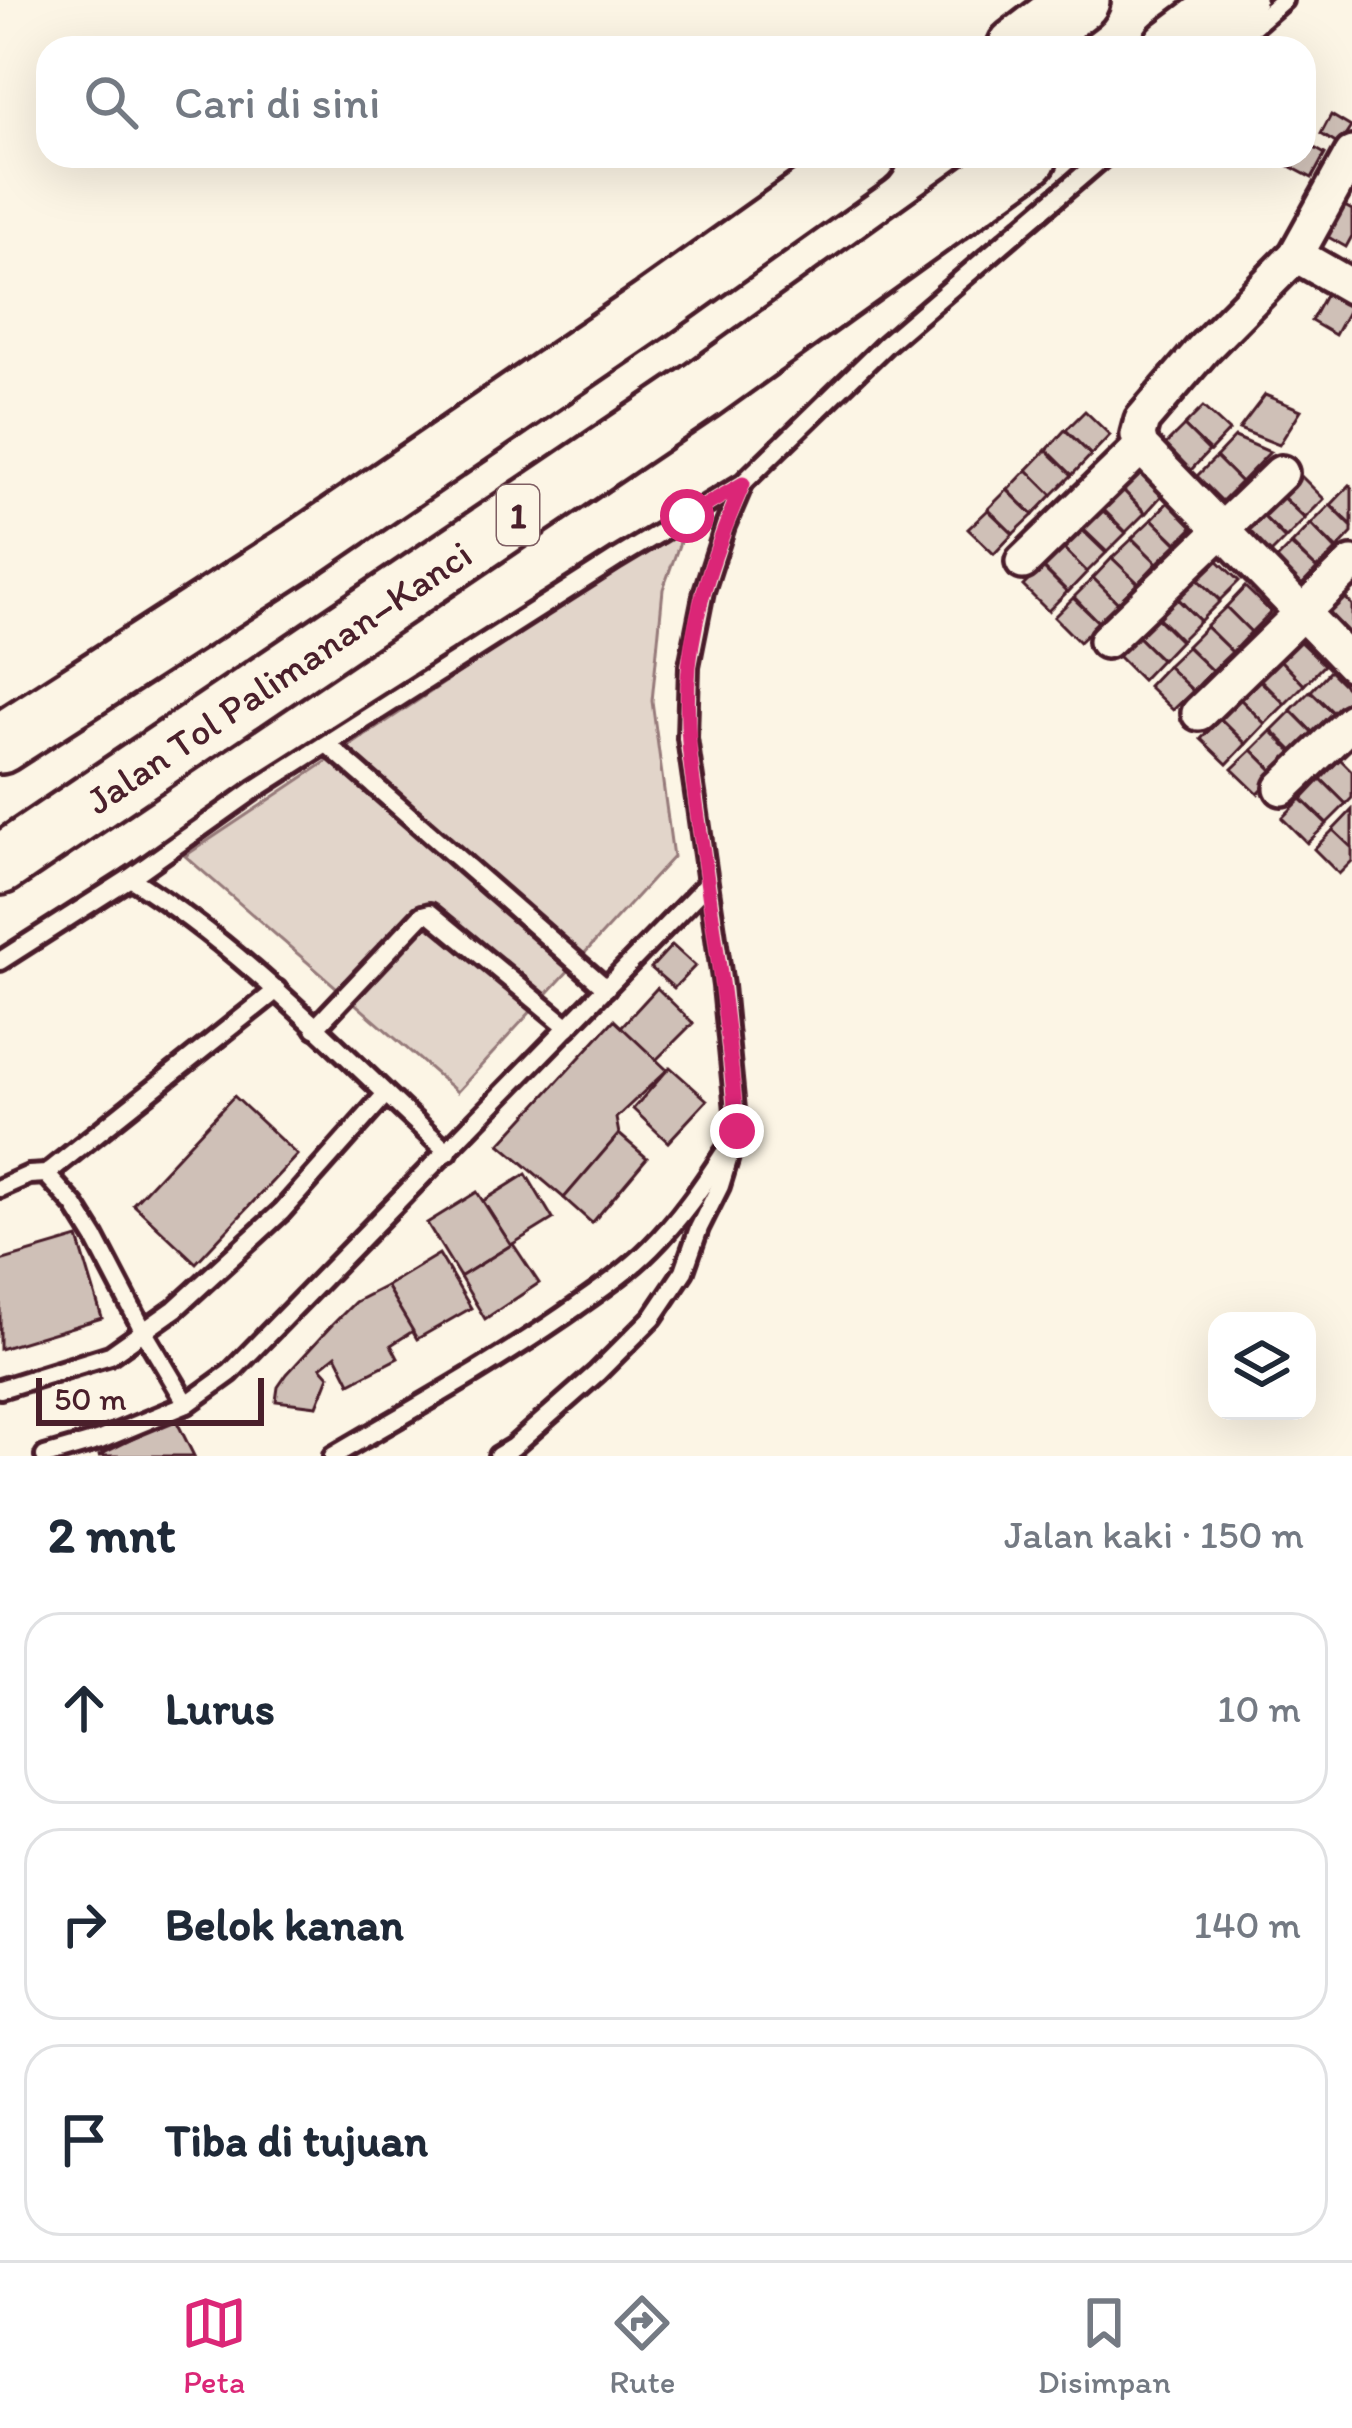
<!DOCTYPE html>
<html lang="id">
<meta charset="utf-8">
<style>
:root{--surface:#fff;--page:#f2f2f3;--text:#1f2937;--muted:#747a83;--line:#e0e1e3;--accent:#db2777}
body{margin:0;font-family:Itim,sans-serif;background:var(--page);color:var(--text)}
.controls{position:absolute;right:36px;bottom:36px;display:grid;overflow:hidden;border-radius:24px;box-shadow:0 12px 48px #0002}
.controls button{width:108px;height:108px;display:grid;place-items:center;padding:0;border:0;border-bottom:3px solid var(--line);background:var(--surface);color:var(--text);font:60px sans-serif}
.scale{position:absolute;left:36px;bottom:30px;width:228px;box-sizing:border-box;padding-left:12px;border:6px solid #4a1f2b;border-top:0;font-size:33px;line-height:42px;white-space:nowrap;color:#4a1f2b;-webkit-text-stroke:9px #fcf5e5;paint-order:stroke}
.stop{position:absolute;width:36px;height:36px;margin:-27px;border:9px solid #db2777;border-radius:50%;background:#fff}
.stop.end{background:#db2777;border-color:#fff;box-shadow:0 3px 12px #0008}
.list{margin:0;padding:0;list-style:none}
h2{display:flex;justify-content:space-between;align-items:center;height:156px;margin:0;padding:0 48px;font-size:51px}
h2 small{font-size:39px;font-weight:400;color:var(--muted)}
.list li{display:grid;grid-template-columns:78px 1fr auto;gap:36px;align-items:center;box-sizing:border-box;height:192px;margin:0 24px 24px;padding:0 24px;border:3px solid var(--line);border-radius:36px}
.list b{display:block;font-size:45px;white-space:nowrap}
.list em{font-size:39px;font-style:normal;color:var(--muted)}
.icon{flex:none;width:66px;height:66px;fill:none;stroke:currentColor;stroke-width:2;stroke-linecap:round;stroke-linejoin:round}
.map{position:relative;flex:none;width:1352px;height:1456px;overflow:hidden}
.search{position:absolute;background:var(--surface);box-shadow:0 12px 48px #0002;left:36px;right:36px;top:36px;height:132px;display:flex;align-items:center;gap:30px;box-sizing:border-box;padding:0 42px;border-radius:36px;color:var(--muted);font-size:45px}
.sheet{height:804px;background:var(--surface)}
nav{display:flex;justify-content:space-around;align-items:center;box-sizing:border-box;height:168px;border-top:3px solid var(--line);background:var(--surface);font-size:33px;color:var(--muted)}
nav a{display:grid;justify-items:center;gap:6px}
nav .on{color:var(--accent)}
.map>svg:first-child{display:block}
.green{fill:#e2d5ca;stroke:#967a7a;stroke-width:3}
.building{fill:#cfc0b7;stroke:#4a1f2b;stroke-width:3}
.lines{fill:none;stroke-linecap:round;stroke-linejoin:round}
.service-casing{stroke:#4a1f2b;stroke-width:26}
.minor-casing{stroke:#4a1f2b;stroke-width:42}
.motorway-casing{stroke:#4a1f2b;stroke-width:66}
.service{stroke:#fcf5e5;stroke-width:16}
.minor{stroke:#fcf5e5;stroke-width:33}
.motorway{stroke:#fcf5e5;stroke-width:57}
.route{stroke:#db2777;stroke-width:15}
.labels{text-anchor:middle;stroke-width:9;stroke-linejoin:round;paint-order:stroke}
.shield{fill:#fcf5e5;stroke:#7f5f63;stroke-width:3}
.shield-label{font-size:36px;font-weight:bold;fill:#4a1f2b}
.street-label{font-size:39px;fill:#4a1f2b;stroke:#fcf5e5}
</style>
<div class="map">
<svg width="1352" height="1456" viewBox="0 0 1352 1456">
<rect width="100%" height="100%" fill="#fcf5e5"/>
<filter id="ink" filterUnits="userSpaceOnUse"><feTurbulence type="fractalNoise" baseFrequency=".00833" numOctaves="2"/><feDisplacementMap in="SourceGraphic" scale="24" xChannelSelector="R" yChannelSelector="G"/><feConvolveMatrix kernelMatrix="1 2 1 2 8 2 1 2 1" color-interpolation-filters="sRGB"/></filter>
<g filter="url(#ink)">
<!-- green -->
<polygon class="green" points="688,520 663,589 652,701 673,857 457,1092 185,856"/>
<!-- building -->
<g class="building">
<polygon points="1331,115 1351,127 1339,145 1321,134"/>
<polygon points="1304,142 1325,154 1312,178 1282,162 1285,156 1304,156"/>
<polygon points="1339,203 1352,210 1352,236 1346,247 1321,233"/>
<polygon points="1328,290 1352,304 1335,335 1311,321"/>
<polygon points="1265,395 1301,410 1279,445 1239,429"/>
<polygon points="1203,407 1229,431 1210,451 1184,426"/>
<polygon points="1085,411 1110,435 1091,455 1066,430"/>
<polygon points="1184,426 1209,451 1190,471 1165,445"/>
<polygon points="1065,430 1091,455 1072,475 1047,450"/>
<polygon points="1235,437 1270,452 1241,482 1216,457"/>
<polygon points="1046,450 1072,475 1052,495 1027,470"/>
<polygon points="1216,457 1241,482 1222,501 1197,476"/>
<polygon points="1139,468 1164,493 1146,513 1120,487"/>
<polygon points="1027,470 1052,495 1033,515 1008,490"/>
<polygon points="1299,474 1324,499 1305,518 1280,494"/>
<polygon points="1350,485 1352,487 1352,525 1331,505"/>
<polygon points="1120,487 1145,513 1126,532 1101,507"/>
<polygon points="1007,490 1033,515 1013,534 988,509"/>
<polygon points="1279,494 1305,519 1286,538 1260,513"/>
<polygon points="1171,499 1196,524 1177,543 1152,519"/>
<polygon points="1330,505 1352,527 1352,533 1337,549 1311,524"/>
<polygon points="1100,508 1126,533 1107,552 1081,527"/>
<polygon points="988,510 1013,534 994,554 968,529"/>
<polygon points="1260,513 1285,539 1266,558 1241,533"/>
<polygon points="1152,519 1177,544 1157,563 1132,538"/>
<polygon points="1311,524 1336,550 1317,569 1292,544"/>
<polygon points="1080,528 1106,553 1087,572 1062,547"/>
<polygon points="1132,539 1157,563 1138,583 1112,558"/>
<polygon points="1291,545 1317,569 1298,589 1272,564"/>
<polygon points="1062,547 1087,572 1068,592 1042,566"/>
<polygon points="1213,556 1239,581 1220,600 1195,576"/>
<polygon points="1112,558 1138,583 1118,603 1093,578"/>
<polygon points="1042,567 1067,592 1048,611 1023,586"/>
<polygon points="1194,576 1220,601 1200,621 1175,595"/>
<polygon points="1093,578 1118,603 1099,623 1074,597"/>
<polygon points="1245,587 1271,612 1251,632 1226,607"/>
<polygon points="1342,594 1352,605 1352,634 1347,639 1322,614"/>
<polygon points="1174,596 1200,621 1181,640 1156,615"/>
<polygon points="1073,598 1099,623 1079,642 1054,617"/>
<polygon points="1226,607 1251,632 1232,652 1206,626"/>
<polygon points="1155,616 1180,641 1162,660 1136,635"/>
<polygon points="1206,627 1232,652 1212,671 1187,646"/>
<polygon points="1136,635 1161,660 1142,680 1117,655"/>
<polygon points="1298,640 1324,665 1304,685 1279,659"/>
<polygon points="1187,647 1212,671 1193,691 1167,666"/>
<polygon points="1279,659 1304,685 1285,704 1260,679"/>
<polygon points="1167,666 1193,691 1173,710 1148,686"/>
<polygon points="1330,671 1352,693 1352,699 1336,715 1311,691"/>
<polygon points="1259,680 1285,704 1265,724 1240,699"/>
<polygon points="1310,691 1336,716 1316,736 1291,710"/>
<polygon points="1240,699 1265,724 1246,744 1221,719"/>
<polygon points="1291,711 1316,736 1297,755 1272,730"/>
<polygon points="1220,719 1246,744 1227,764 1201,739"/>
<polygon points="1271,731 1296,756 1277,774 1252,750"/>
<polygon points="1252,750 1277,775 1258,794 1232,769"/>
<polygon points="1340,759 1352,771 1352,798 1346,804 1321,779"/>
<polygon points="1321,779 1346,804 1327,823 1302,799"/>
<polygon points="1301,799 1327,824 1307,843 1282,818"/>
<polygon points="1352,810 1352,848 1333,830"/>
<polygon points="1333,830 1352,848 1352,861 1339,874 1314,849"/>
<polygon points="672,945 695,966 674,988 651,968"/>
<polygon points="657,988 693,1023 656,1060 621,1027"/>
<polygon points="614,1020 667,1070 616,1118 619,1134 564,1198 500,1144"/>
<polygon points="670,1067 707,1100 668,1142 633,1109"/>
<polygon points="234,1096 297,1155 196,1263 133,1204"/>
<polygon points="619,1134 647,1158 592,1223 564,1198"/>
<polygon points="526,1174 553,1219 511,1245 483,1201"/>
<polygon points="477,1192 511,1245 460,1277 427,1223"/>
<polygon points="78,1238 102,1318 0,1349 0,1261"/>
<polygon points="513,1244 539,1283 485,1319 460,1277"/>
<polygon points="439,1254 471,1308 417,1339 386,1286"/>
<polygon points="386,1286 413,1331 391,1345 398,1358 350,1383 336,1355 321,1367 329,1376 317,1406 276,1401 278,1387 287,1374 332,1325 355,1302"/>
<polygon points="175,1418 194,1456 98,1456"/>
</g>
<g class="lines">
<!-- service casing -->
<g class="service-casing">
<g id="service">
<polyline points="1228,48 1283,0"/>
<polyline points="327,744 606,988"/>
<polyline points="130,878 254,790 616,559 743,483 886,344 1105,156"/>
<path d="M 0,961 L 130,878 C 249,952 345,1058 448,1152"/>
<polyline points="315,1028 422,915 430,913 568,1027"/>
<polyline points="46,1174 75,1206 95,1238 144,1332 187,1404"/>
<polyline points="0,1188 29,1175 46,1174 277,990"/>
<polyline points="0,1389 110,1355 175,1309 282,1211 385,1095"/>
<polyline points="45,1456 100,1440 187,1404 230,1373 707,884"/>
<path d="M 333,1456 C 411,1410 489,1367 563,1316 C 593,1295 625,1274 651,1248 C 680,1219 702,1187 724,1153"/>
<polyline points="498,1456 513,1447 597,1373 653,1317 684,1271 699,1228 720,1186 737,1131 723,986 687,738 689,666 704,591 725,526 743,484"/>
</g>
</g>
<!-- minor casing -->
<g class="minor-casing">
<g id="minor">
<polyline points="1352,154 1296,255 1203,349 1142,420 1138,435 1141,447 1352,664"/>
<polyline points="1296,255 1352,287"/>
<polyline points="1023,562 1141,447"/>
<polyline points="1106,641 1281,473"/>
<polyline points="1199,713 1352,564"/>
<polyline points="1282,788 1352,721"/>
</g>
</g>
<!-- motorway casing -->
<g class="motorway-casing">
<g id="motorway">
<polyline points="1017,48 1080,0"/>
<polyline points="1172,48 1236,0"/>
<polyline points="0,744 301,550 651,310 867,156"/>
<path id="s1" d="M 0,865 L 701,391 L 1028,156"/>
</g>
</g>
<!-- service -->
<use href="#service" class="service"/>
<!-- minor -->
<use href="#minor" class="minor"/>
<!-- motorway -->
<use href="#motorway" class="motorway"/>
</g>
</g>
<g class="lines" filter="url(#ink)">
<!-- route -->
<path class="route" d="M 687,516 L 743,484 C 718,542 695,604 689,667 C 683,732 695,795 704,859 C 717,950 730,1040 737,1131"/>
</g>
<g class="labels">
<!-- shield labels -->
<rect class="shield" x="497" y="485" width="42" height="60" rx="9"/>
<g class="shield-label">
<text x="518" y="528">1</text>
</g>
<!-- street labels -->
<g class="street-label">
<text dy="14" stroke="none"><textPath href="#s1" startOffset="336">Jalan Tol Palimanan–Kanci</textPath></text>
</g>
</g>
</svg>
<div class="controls">
<button><svg class="icon" aria-label="layers" viewBox="0 0 24 24"><path d="M12 4l9 5-9 5-9-5zM3 14l9 5 9-5"/></svg></button>
</div>
<div class="scale">50 m</div>
<div class="stop" style="left:687px;top:516px"></div>
<div class="stop end" style="left:737px;top:1131px"></div>
<div class="search"><svg class="icon" aria-label="search" viewBox="0 0 24 24"><circle cx="10" cy="10" r="6"/><path d="M15 15l6 6"/></svg>Cari di sini</div>
</div>
<section class="sheet">
<h2>2 mnt<small>Jalan kaki · 150 m</small></h2>
<ul class="list">
<li><svg class="icon" aria-label="ahead" viewBox="0 0 24 24"><path d="M12 20V5M6 11l6-6 6 6"/></svg><div><b>Lurus</b></div><em>10 m</em></li>
<li><svg class="icon" aria-label="right" viewBox="0 0 24 24"><path d="M7 20v-9h11M14 6l5 5-5 5"/></svg><div><b>Belok kanan</b></div><em>140 m</em></li>
<li><svg class="icon" aria-label="arrive" viewBox="0 0 24 24"><path d="M6 21V4h12l-3 4 3 4H6"/></svg><div><b>Tiba di tujuan</b></div></li>
</ul>
</section>
<nav>
<a class="on"><svg class="icon" aria-label="map" viewBox="0 0 24 24"><path d="M3 6l6-2 6 2 6-2v14l-6 2-6-2-6 2zM9 4v14M15 6v14"/></svg>Peta</a>
<a><svg class="icon" aria-label="directions" viewBox="0 0 24 24"><path d="M12 3l9 9-9 9-9-9zM9 14v-3h6M13 9l2 2-2 2"/></svg>Rute</a>
<a><svg class="icon" aria-label="saved" viewBox="0 0 24 24"><path d="M7 4h10v16l-5-4-5 4z"/></svg>Disimpan</a>
</nav>
